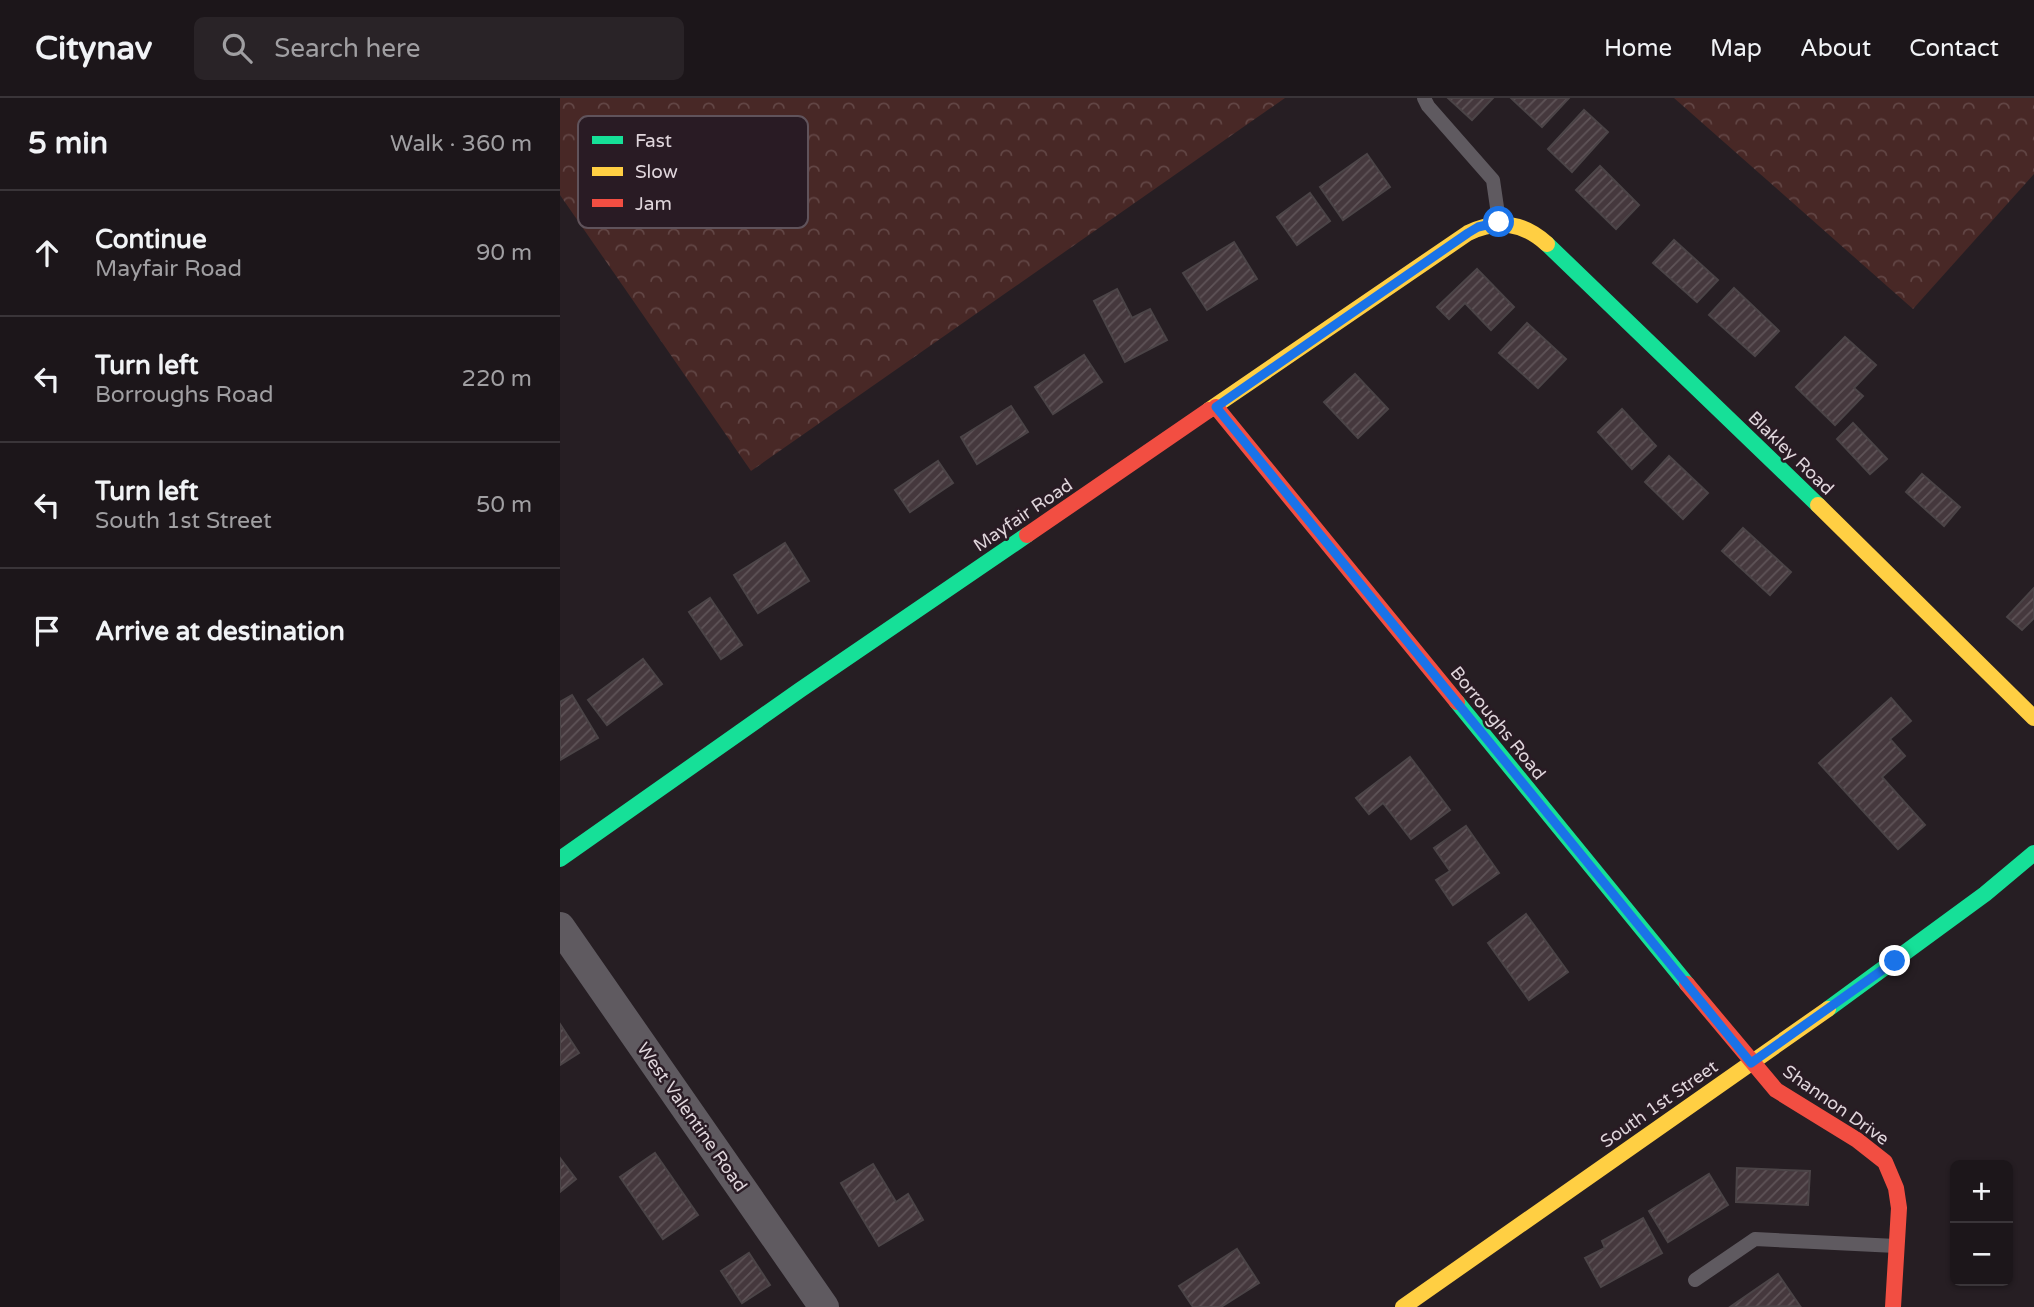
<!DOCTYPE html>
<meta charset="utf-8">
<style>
:root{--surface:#1c161a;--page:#292327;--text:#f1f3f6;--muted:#a09fa2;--line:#3a3539}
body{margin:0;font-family:"Varela Round",sans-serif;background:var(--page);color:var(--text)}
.controls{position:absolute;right:21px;bottom:21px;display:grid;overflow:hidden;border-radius:10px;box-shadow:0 2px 5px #0004}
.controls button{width:63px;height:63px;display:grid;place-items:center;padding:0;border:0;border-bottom:2px solid var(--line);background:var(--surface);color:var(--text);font:35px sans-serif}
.stop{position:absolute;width:21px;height:21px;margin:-16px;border:5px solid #1a73e8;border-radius:50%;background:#fff}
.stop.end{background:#1a73e8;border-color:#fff;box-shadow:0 2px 7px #0008}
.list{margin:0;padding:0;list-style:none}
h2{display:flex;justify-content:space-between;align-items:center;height:91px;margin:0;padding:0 28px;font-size:30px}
h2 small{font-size:23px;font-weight:400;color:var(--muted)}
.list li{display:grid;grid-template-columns:46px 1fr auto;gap:21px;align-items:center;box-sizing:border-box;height:126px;padding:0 28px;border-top:2px solid var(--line)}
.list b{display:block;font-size:26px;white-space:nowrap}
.list p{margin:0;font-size:23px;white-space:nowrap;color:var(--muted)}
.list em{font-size:23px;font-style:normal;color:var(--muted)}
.icon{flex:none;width:38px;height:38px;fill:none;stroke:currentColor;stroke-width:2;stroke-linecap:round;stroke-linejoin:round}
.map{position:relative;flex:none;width:1474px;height:1209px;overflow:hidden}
header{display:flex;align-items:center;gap:42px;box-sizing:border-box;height:98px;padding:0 35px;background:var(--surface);border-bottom:2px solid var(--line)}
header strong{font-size:33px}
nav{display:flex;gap:38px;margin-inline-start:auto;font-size:24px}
.search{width:490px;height:63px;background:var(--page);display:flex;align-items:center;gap:18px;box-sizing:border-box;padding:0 24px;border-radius:10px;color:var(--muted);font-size:26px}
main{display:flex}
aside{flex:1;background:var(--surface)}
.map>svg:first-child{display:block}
.forest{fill:url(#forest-crowns)}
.building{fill:url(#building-hatch);stroke:#4b4447;stroke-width:2}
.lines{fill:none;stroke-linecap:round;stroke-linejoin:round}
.lane{stroke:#5f5a60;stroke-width:14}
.street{stroke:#5f5a60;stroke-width:30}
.fast{stroke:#16e098;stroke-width:16}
.slow{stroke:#ffcf43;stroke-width:16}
.jam{stroke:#f24e42;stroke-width:16}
.route{stroke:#1a73e8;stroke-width:9}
.labels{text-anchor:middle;stroke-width:5;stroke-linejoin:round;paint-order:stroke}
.street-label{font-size:18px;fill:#dfd5db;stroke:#291b24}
.key{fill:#291b24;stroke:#60535b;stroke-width:2}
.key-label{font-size:19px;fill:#dfd5db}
</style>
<header>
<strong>Citynav</strong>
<div class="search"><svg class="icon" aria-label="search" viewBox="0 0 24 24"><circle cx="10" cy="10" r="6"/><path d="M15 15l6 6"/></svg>Search here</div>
<nav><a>Home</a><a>Map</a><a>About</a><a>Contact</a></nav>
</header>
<main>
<aside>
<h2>5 min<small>Walk · 360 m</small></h2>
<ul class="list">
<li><svg class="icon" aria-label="ahead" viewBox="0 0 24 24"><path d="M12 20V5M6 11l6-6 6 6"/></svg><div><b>Continue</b><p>Mayfair Road</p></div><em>90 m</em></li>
<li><svg class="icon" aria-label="left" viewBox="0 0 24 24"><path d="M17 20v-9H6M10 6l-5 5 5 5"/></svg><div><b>Turn left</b><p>Borroughs Road</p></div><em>220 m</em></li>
<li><svg class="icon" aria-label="left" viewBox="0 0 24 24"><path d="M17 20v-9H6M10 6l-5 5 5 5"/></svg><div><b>Turn left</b><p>South 1st Street</p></div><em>50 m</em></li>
<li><svg class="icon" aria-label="arrive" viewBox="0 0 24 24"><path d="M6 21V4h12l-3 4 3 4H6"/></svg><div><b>Arrive at destination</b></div></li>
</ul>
</aside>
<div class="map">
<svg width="1474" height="1209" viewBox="0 0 1474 1209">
<defs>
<pattern id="forest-crowns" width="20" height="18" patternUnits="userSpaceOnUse" patternTransform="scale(1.75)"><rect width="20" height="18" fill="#482826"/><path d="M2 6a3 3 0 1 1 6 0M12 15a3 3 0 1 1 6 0" fill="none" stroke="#624645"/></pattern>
<pattern id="building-hatch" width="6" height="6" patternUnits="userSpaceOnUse" patternTransform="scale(1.75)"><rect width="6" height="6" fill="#45383d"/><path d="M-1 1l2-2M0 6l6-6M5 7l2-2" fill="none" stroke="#5f5458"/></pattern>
</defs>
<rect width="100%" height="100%" fill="#261e23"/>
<!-- forest -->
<g class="forest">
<polygon points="0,0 725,0 191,373 0,97"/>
<polygon points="1114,0 1474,0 1474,76 1353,211"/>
</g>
<!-- building -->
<g class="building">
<polygon points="888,0 933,0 912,22"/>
<polygon points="951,0 1009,0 982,29"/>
<polygon points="1024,12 1048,34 1012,74 988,51"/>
<polygon points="807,56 830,89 783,122 760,89"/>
<polygon points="1040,68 1079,107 1056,131 1016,92"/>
<polygon points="750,95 770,123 737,147 717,119"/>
<polygon points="1114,142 1158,182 1137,204 1093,165"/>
<polygon points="674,144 697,181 647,212 623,175"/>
<polygon points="917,171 954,209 931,232 905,205 889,221 877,209"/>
<polygon points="1174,190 1219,233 1195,258 1149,217"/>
<polygon points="557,191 572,220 590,211 607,242 565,264 534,203"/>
<polygon points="967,225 1006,261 978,290 939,255"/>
<polygon points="1285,239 1316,267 1294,290 1303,298 1275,327 1236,289"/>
<polygon points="524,257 542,284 493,316 475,289"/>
<polygon points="795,276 828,311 798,340 764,304"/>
<polygon points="451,308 468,334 417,366 401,339"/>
<polygon points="1062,311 1096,348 1072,371 1038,334"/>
<polygon points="1293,325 1327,361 1310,376 1277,341"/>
<polygon points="1109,358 1148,395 1123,421 1085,384"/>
<polygon points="378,363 393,385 350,414 335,392"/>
<polygon points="1362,376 1400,409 1384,428 1346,394"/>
<polygon points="1183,430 1231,474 1210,497 1162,453"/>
<polygon points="225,445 249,483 198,515 174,477"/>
<polygon points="1474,490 1474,520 1462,532 1447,519"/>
<polygon points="150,500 182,547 161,561 129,514"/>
<polygon points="83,561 102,586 47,627 28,602"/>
<polygon points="12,597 38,640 0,662 0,604"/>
<polygon points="1331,600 1351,623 1330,641 1345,658 1322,679 1365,727 1338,751 1259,665"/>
<polygon points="850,659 890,712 851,741 823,705 809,716 796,700"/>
<polygon points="906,728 939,775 893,807 876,782 890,773 874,750"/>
<polygon points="966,816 1008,874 969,902 928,845"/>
<polygon points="0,926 19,955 0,967"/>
<polygon points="95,1055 138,1117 103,1141 60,1079"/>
<polygon points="0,1060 16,1081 0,1094"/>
<polygon points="313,1066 336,1104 348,1096 363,1122 319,1148 281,1085"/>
<polygon points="1177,1070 1250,1073 1248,1107 1176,1104"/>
<polygon points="1149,1076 1168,1107 1108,1144 1089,1113"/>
<polygon points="1083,1120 1102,1155 1041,1189 1025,1160 1045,1150 1042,1143"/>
<polygon points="677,1151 699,1185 661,1209 633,1209 619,1188"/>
<polygon points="189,1155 210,1187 182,1205 161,1173"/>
<polygon points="1218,1176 1240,1208 1170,1209"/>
</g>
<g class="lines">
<!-- lane -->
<g class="lane">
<polyline points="864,0 868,8 933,82 939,123"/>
<polyline points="1135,1182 1195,1141 1336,1148"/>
</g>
<!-- street -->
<polyline class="street" points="0,829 264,1209"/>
<!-- fast -->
<g class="fast">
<polyline points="987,146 1258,407"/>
<polyline points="897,604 1127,886"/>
<polyline points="0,761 240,592 467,437"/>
<polyline points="1268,911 1425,796 1474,755"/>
</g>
<!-- slow -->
<g class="slow">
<path d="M 649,312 L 908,135 C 937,121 963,124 987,146"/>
<polyline points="1258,407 1474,620"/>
<polyline points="843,1209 1268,911"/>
</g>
<!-- jam -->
<g class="jam">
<polyline points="656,309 897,604"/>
<polyline points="467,437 649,312"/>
<polyline points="1127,886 1216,992 1297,1042 1325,1064 1336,1090 1339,1110 1333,1209"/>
</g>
</g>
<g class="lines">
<!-- route -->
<polyline class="route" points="939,124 918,129 908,135 656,309 1191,965 1335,863"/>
</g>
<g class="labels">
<!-- street labels -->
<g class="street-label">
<text transform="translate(1231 355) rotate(44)" y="6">Blakley Road</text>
<text transform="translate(463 417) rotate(-34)" y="6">Mayfair Road</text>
<text transform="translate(938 625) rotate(51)" y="6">Borroughs Road</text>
<text transform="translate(1099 1006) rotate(-35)" y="6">South 1st Street</text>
<text transform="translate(1276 1007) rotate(35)" y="6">Shannon Drive</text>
<text transform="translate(132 1019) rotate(55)" y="6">West Valentine Road</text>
</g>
</g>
<!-- legend -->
<rect x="18" y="18" width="230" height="112" rx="10" class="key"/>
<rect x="32" y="38" width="31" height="8" fill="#16e098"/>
<rect x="32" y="69" width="31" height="9" fill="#ffcf43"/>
<rect x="32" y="101" width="31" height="8" fill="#f24e42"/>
<g class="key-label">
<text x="75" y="49">Fast</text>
<text x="75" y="80">Slow</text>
<text x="75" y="112">Jam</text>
</g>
</svg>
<div class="controls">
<button>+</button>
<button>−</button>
</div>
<div class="stop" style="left:939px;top:124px"></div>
<div class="stop end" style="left:1335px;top:863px"></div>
</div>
</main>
